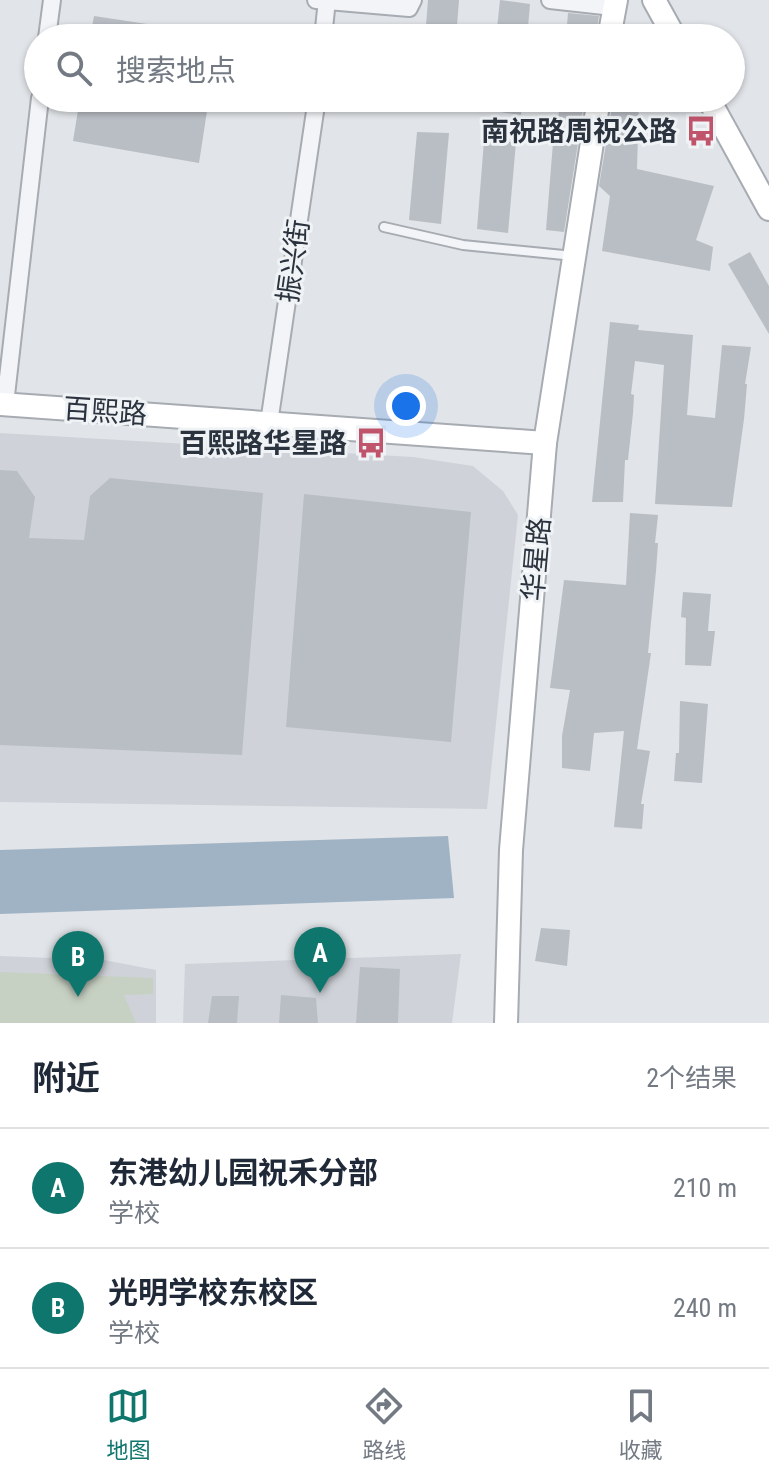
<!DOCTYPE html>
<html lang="zh">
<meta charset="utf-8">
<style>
:root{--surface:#fff;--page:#f6f6f7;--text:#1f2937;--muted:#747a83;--line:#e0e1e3;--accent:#0f766e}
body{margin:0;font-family:"Roboto Condensed","Noto Sans SC",sans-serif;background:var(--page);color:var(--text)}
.you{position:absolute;left:406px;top:406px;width:28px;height:28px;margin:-20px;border:6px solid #fff;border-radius:50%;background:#1a73e8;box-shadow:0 0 0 12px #1a73e833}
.badge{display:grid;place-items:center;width:52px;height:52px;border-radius:50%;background:var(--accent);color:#fff;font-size:26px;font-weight:700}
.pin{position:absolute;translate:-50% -66px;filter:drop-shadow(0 2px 4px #0008)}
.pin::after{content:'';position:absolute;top:42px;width:28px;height:24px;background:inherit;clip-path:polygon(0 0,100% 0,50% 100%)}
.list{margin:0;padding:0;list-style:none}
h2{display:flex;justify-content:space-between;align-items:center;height:104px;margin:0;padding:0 32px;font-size:34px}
h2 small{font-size:26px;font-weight:400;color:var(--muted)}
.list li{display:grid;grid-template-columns:52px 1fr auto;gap:24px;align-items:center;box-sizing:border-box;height:120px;padding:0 32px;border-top:2px solid var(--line)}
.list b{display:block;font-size:30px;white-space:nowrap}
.list p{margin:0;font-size:26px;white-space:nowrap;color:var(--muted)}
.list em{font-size:26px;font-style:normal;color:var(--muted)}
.icon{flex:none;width:44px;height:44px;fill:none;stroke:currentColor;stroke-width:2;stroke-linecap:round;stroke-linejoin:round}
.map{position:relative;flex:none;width:769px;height:1023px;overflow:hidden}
.search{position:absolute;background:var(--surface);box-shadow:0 2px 6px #0004;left:24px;right:24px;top:24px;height:88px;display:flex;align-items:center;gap:20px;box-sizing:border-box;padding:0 28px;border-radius:44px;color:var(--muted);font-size:30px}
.sheet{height:344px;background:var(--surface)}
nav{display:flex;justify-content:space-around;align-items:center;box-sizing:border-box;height:112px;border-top:2px solid var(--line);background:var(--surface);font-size:22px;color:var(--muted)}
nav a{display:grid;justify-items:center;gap:4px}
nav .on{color:var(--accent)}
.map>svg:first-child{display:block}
.built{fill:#cfd3d9}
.green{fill:#c7d1c3}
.water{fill:#a0b3c4}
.building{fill:#b9bec4}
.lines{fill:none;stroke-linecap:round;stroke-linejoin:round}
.lane-casing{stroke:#a7abb2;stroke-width:12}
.street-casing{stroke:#a7abb2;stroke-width:20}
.secondary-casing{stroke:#a7abb2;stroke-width:26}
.lane{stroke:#f3f4f7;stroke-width:8}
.street{stroke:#f3f4f7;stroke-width:16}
.secondary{stroke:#fff;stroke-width:22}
.labels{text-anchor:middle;stroke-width:6;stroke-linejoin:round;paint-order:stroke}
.poi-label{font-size:28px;font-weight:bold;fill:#2b333e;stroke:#f0f3f6;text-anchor:end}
.street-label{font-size:28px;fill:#2b333e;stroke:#f0f3f6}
</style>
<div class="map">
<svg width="769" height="1023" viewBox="0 0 769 1023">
<rect width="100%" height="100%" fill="#e1e4e8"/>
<!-- built -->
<g class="built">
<polygon points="0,433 413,457 473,466 503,491 518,515 487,809 0,802"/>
<polygon points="461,954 452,1023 183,1023 185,964"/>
<polygon points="0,956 104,960 156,970 156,1023 0,1023"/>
</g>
<!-- green -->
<polygon class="green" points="0,972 153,978 153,994 124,995 136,1023 0,1023"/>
<!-- water -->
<polygon class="water" points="448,836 454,898 0,914 0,850"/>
<!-- building -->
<g class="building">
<polygon points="428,0 459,0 456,38 425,38"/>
<polygon points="500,0 530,4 527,38 496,38"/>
<polygon points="568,13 599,16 595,38 566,38"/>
<polygon points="94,16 180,29 180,38 90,38"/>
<polygon points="80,98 209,98 199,163 73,141"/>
<polygon points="464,98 522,98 521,115 464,107"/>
<polygon points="560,98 585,98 581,122 558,120"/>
<polygon points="613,98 639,98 637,169 714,186 696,240 713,247 710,271 602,251 610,196 599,186 606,144 612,144 614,127 609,126"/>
<polygon points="417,132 449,133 441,224 409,220"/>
<polygon points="484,141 516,142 508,233 477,229"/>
<polygon points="553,143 578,143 564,232 546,230"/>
<polygon points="750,252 769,286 769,334 728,264"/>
<polygon points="610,322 639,325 638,330 693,335 687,415 715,418 722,345 751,347 745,384 747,384 744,419 732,507 655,504 664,365 635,361 631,394 634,395 633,413 628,460 625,460 623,502 592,502"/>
<polygon points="0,470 17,471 35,497 29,538 84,540 90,496 110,478 263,493 242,755 0,745"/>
<polygon points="304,494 471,512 451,742 286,727"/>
<polygon points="630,513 658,515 655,543 658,543 656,571 648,653 651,653 637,749 650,751 641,804 644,804 642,829 614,827 624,731 594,733 590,771 562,768 562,736 570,690 550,688 564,580 626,585"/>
<polygon points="683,592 711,594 708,631 715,631 711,666 685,665 686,618 681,617"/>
<polygon points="680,701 708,704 702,783 674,781 676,753 679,753"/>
<polygon points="541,928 570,930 567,966 535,961"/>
<polygon points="360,967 400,969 398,1023 356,1023"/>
<polygon points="281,995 316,998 318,1023 279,1023"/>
<polygon points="212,996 239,996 237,1023 208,1023"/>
</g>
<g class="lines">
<!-- lane casing -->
<g class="lane-casing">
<polyline id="lane" points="384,227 463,245 574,256"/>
</g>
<!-- street casing -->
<g class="street-casing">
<g id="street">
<polyline points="316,0 409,8 413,0"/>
<polyline points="550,0 613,7"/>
<polyline points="47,38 52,0"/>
<polyline points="323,38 327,0"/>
<polyline points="5,404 40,98"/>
<polyline points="269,423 317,98"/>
</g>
</g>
<!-- secondary casing -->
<g class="secondary-casing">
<g id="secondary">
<polyline points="654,0 675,38"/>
<polyline points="609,38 616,0"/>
<polyline points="708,98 769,209"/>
<polyline points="0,404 545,443"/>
<polyline points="506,1023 511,850 545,443 599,98"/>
</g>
</g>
<!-- lane -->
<use href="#lane" class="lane"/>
<!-- street -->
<use href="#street" class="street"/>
<!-- secondary -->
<use href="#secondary" class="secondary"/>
</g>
<!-- icons -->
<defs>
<g id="bus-bare" transform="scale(2.4)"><path d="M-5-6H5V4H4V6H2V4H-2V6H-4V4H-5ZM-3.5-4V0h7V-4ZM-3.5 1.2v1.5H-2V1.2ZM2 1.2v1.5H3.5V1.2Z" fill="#bf546b" stroke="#f0f3f6" stroke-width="2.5" paint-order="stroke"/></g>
</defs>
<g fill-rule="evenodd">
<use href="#bus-bare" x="701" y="131"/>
<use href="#bus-bare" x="371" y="443"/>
</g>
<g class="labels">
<!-- poi labels -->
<g class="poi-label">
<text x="677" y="141">南祝路周祝公路</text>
<text x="347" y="453">百熙路华星路</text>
</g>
<!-- street labels -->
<g class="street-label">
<text transform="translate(293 261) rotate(-82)" y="10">振兴街</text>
<text transform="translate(105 411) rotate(4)" y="10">百熙路</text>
<text transform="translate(536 559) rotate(-85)" y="10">华星路</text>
</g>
</g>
</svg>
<div class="you"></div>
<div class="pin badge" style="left:320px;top:993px">A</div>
<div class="pin badge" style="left:78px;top:997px">B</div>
<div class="search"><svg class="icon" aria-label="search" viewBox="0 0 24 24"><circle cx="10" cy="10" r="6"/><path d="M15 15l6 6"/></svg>搜索地点</div>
</div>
<section class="sheet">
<h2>附近<small>2个结果</small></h2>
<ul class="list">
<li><span class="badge">A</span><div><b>东港幼儿园祝禾分部</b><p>学校</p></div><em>210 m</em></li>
<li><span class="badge">B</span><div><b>光明学校东校区</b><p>学校</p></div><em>240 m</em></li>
</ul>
</section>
<nav>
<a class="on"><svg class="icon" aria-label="map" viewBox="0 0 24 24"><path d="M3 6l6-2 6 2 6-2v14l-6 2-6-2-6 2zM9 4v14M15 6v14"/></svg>地图</a>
<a><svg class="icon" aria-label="directions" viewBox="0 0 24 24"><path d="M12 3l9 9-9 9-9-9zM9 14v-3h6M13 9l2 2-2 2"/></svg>路线</a>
<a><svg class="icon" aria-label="saved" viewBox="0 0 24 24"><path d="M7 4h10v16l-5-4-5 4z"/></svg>收藏</a>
</nav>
